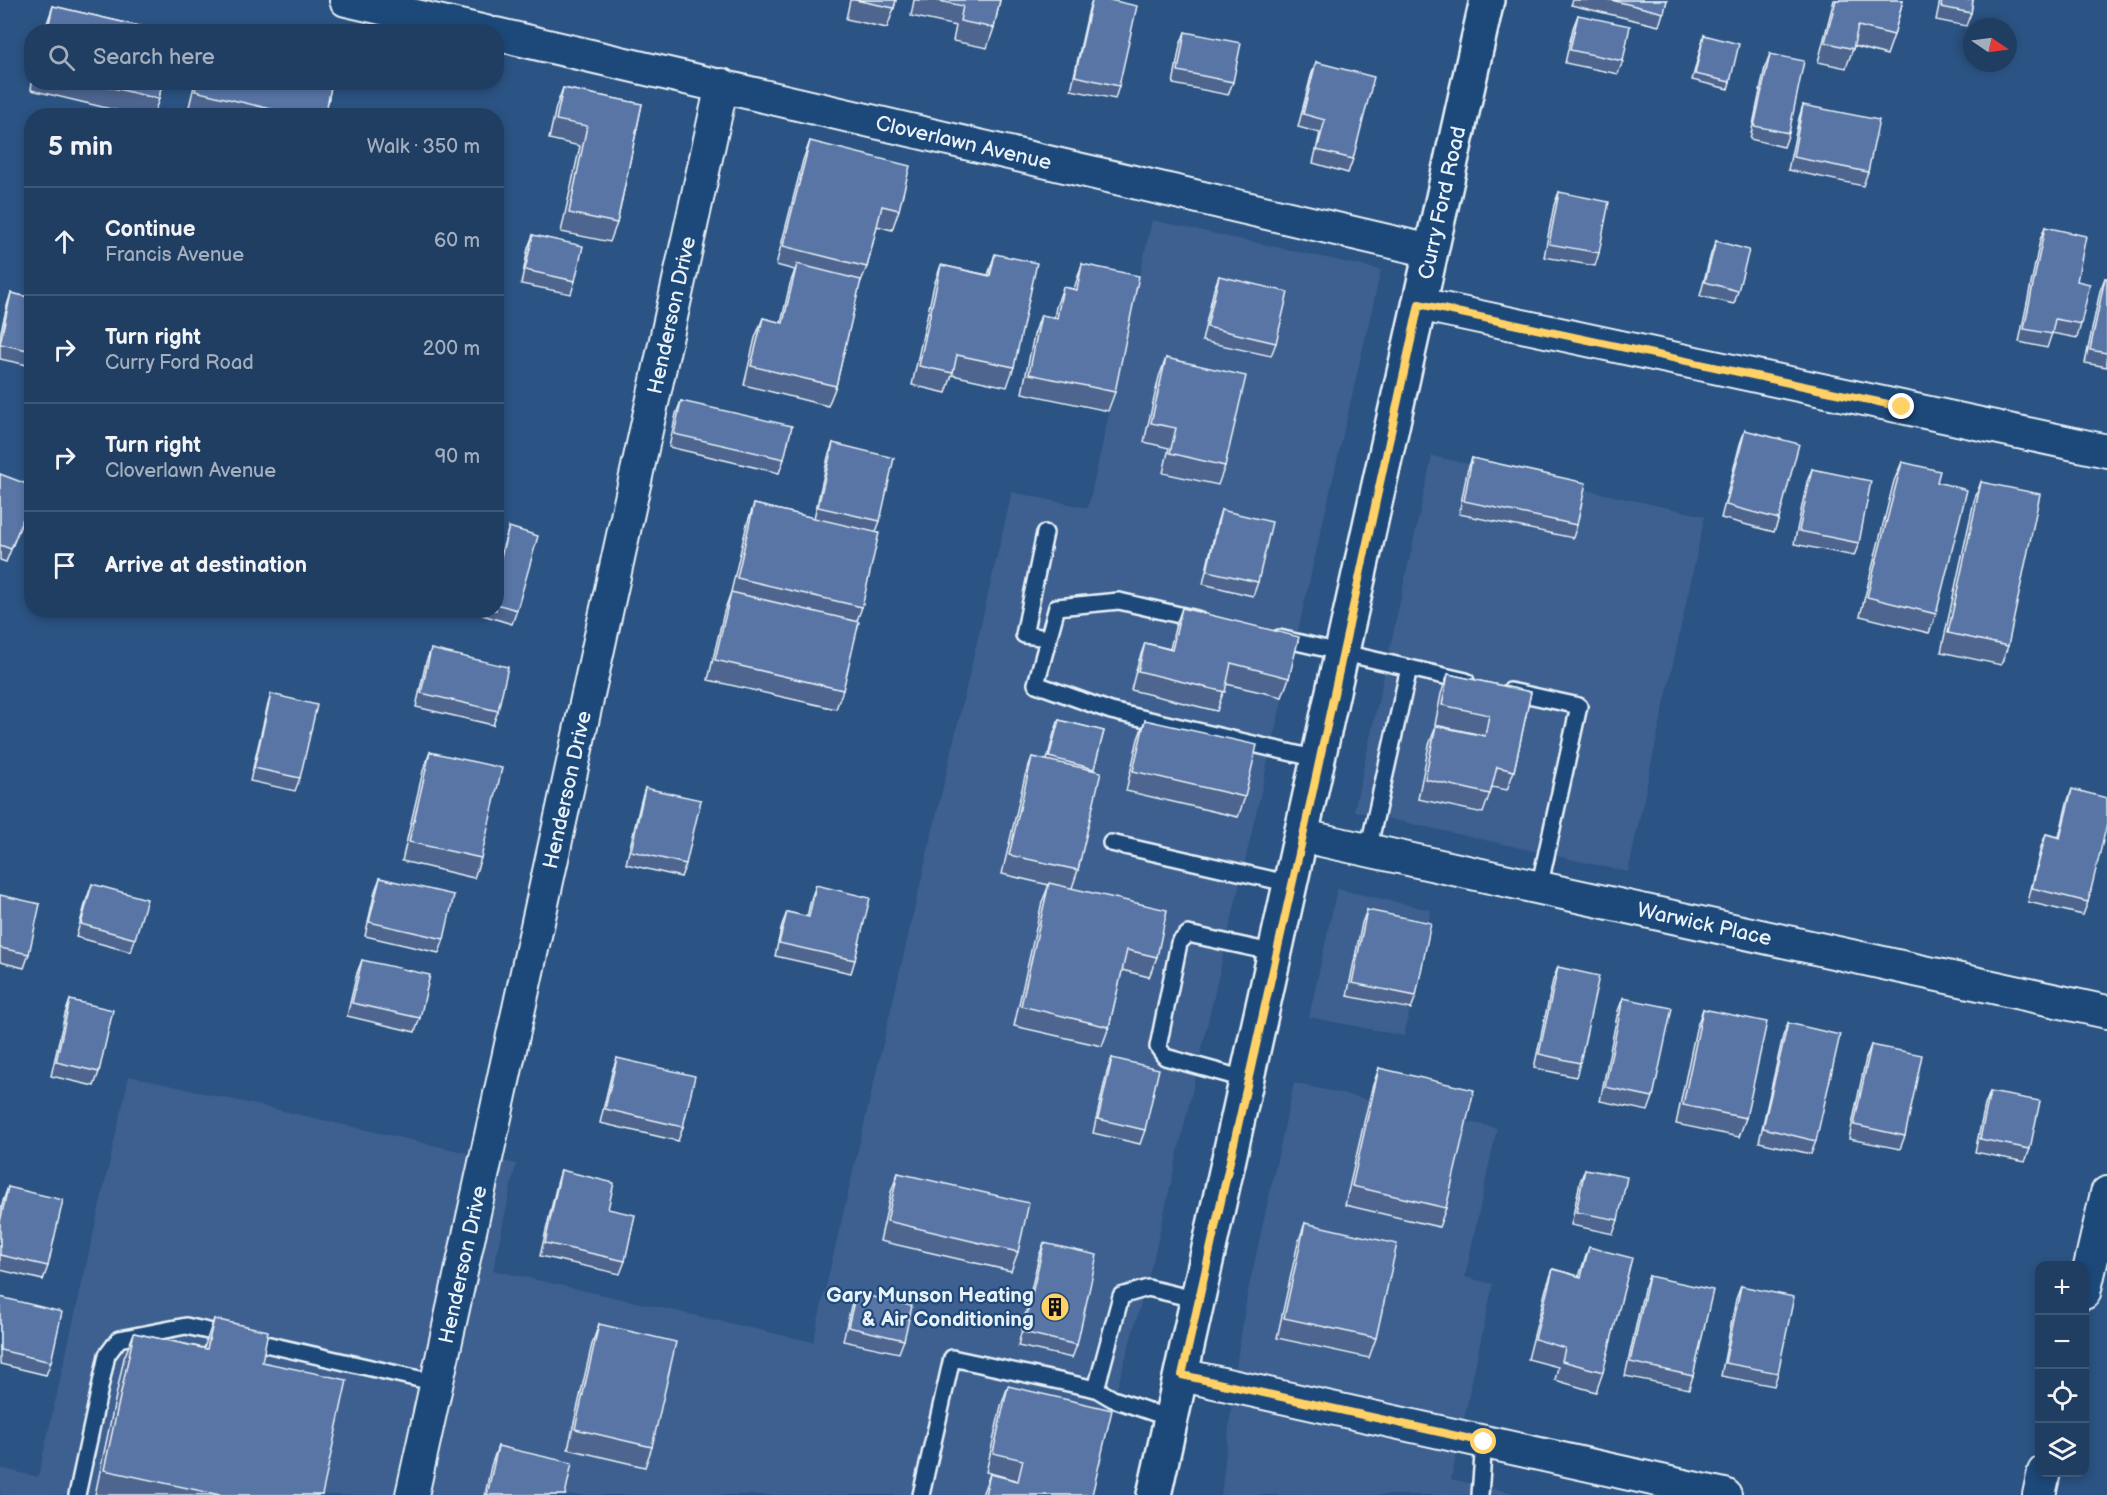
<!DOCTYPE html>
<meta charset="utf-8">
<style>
:root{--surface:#203e62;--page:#284568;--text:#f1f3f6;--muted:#a2aebe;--line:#3d5777}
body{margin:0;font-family:"Balsamiq Sans",sans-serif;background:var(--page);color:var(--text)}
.controls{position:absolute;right:18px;bottom:18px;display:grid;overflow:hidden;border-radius:12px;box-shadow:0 3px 9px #0003}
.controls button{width:54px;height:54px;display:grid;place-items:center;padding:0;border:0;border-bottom:2px solid var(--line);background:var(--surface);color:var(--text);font:30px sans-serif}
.compass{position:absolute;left:1963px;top:18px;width:54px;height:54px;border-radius:50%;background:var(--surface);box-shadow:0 3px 9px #0003;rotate:103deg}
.stop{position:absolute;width:18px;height:18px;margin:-14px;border:4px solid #ffd166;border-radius:50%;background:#fff}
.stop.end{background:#ffd166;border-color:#fff;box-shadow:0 2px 6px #0008}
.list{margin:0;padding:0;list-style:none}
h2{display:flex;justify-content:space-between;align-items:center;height:78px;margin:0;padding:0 24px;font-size:26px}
h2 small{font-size:20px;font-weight:400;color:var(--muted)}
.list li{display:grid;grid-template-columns:39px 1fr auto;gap:18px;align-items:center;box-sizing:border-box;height:108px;padding:0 24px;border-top:2px solid var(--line)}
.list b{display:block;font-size:22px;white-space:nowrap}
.list p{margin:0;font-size:20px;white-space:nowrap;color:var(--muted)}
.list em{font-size:20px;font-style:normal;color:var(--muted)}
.icon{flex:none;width:33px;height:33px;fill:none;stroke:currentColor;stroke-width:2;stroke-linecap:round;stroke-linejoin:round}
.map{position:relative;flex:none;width:2107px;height:1495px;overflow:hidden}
.search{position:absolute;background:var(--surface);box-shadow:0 3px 9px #0003;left:24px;top:24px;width:480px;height:66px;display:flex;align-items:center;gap:15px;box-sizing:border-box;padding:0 21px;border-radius:24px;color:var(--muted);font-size:22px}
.panel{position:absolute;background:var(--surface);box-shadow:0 3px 9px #0003;left:24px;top:108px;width:480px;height:510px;border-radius:24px}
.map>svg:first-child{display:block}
.built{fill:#3c6090}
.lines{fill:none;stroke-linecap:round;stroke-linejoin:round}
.service-casing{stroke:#e8f1f8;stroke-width:20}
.minor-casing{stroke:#e8f1f8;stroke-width:36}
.tertiary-casing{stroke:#e8f1f8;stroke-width:38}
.service{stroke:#1f4a7a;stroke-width:15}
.minor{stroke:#1f4a7a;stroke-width:32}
.tertiary{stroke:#1f4a7a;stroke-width:33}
.wall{fill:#4d658f;stroke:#e8f1f8;stroke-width:1.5}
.building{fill:#5975a6;stroke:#e8f1f8;stroke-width:1.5}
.route{stroke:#ffd166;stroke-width:8}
.labels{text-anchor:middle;stroke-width:4.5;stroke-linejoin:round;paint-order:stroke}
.street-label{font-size:21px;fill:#e8f1f8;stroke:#1f4a7a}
.poi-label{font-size:21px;font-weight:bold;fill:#e8f1f8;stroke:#1f4a7a;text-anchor:end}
</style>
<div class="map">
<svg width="2107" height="1495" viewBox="0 0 2107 1495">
<rect width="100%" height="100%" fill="#2b5383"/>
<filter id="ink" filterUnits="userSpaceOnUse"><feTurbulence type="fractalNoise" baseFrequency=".0167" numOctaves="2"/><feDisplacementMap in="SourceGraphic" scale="12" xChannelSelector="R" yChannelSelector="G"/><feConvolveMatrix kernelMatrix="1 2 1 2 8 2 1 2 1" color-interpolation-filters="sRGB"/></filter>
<g filter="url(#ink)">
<!-- built -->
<g class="built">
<polygon points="1152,220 1381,270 1154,1257 1087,1495 0,1495 0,1468 38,1477 129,1076 516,1164 493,1270 813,1342 1012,492 1088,508"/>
<polygon points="1432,456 1705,516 1628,872 1354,811"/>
<polygon points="1337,889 1431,910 1404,1036 1309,1017"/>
<polygon points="1294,1083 1497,1128 1465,1277 1493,1284 1451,1479 1522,1495 1221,1495 1238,1352 1248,1291"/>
</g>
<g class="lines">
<!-- service casing -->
<g class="service-casing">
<g id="service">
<polyline points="1045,533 1024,635 1049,638"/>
<polyline points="1197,619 1119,601 1057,607 1036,684 1111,711 1318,759"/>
<polyline points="1279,638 1466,681"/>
<polyline points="1510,691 1579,706 1539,888"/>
<polyline points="1111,843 1291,884"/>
<polyline points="1368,850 1409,668"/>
<polyline points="1248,1080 1165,1057 1158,1047 1179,943 1188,934 1276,953"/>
<polyline points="1096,1389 1113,1399 1172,1419"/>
<polyline points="77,1495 107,1355 119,1339 186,1326 437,1383"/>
<polyline points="921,1495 952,1358 1096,1389 1121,1296 1148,1288 1198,1300"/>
<polyline points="1480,1495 1484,1442"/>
</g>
</g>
<!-- minor casing -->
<g class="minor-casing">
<g id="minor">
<polyline points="346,0 486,32"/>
<path id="s1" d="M 496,34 L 1431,251"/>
<polyline points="1419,304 2107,451"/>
<path id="s2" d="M 1303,836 L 2107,1012"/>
<polyline points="2084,1293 2107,1193"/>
<polyline points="1182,1375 1725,1495"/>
<path id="s3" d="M 412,1495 L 722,85"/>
<polyline points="2039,1495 2044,1472"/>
</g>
</g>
<!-- tertiary casing -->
<g class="tertiary-casing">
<g id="tertiary">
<path id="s4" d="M 1154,1495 L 1487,0"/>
</g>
</g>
<!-- service -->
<use href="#service" class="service"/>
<!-- minor -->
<use href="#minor" class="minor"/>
<!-- tertiary -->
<use href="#tertiary" class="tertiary"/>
</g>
<!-- wall -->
<g class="wall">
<polygon points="850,0 896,0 894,8 887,28 846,19"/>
<polygon points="914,0 1000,0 994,28 987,48 953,41 956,26 911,16"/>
<polygon points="1092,0 1110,0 1119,86 1115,99 1071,90 1089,9"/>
<polygon points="1573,0 1667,0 1659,26 1571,5"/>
<polygon points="1834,0 1903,0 1894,35 1887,55 1854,46 1846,68 1818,62"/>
<polygon points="1940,0 1973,0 1971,13 1966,26 1936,20"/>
<polygon points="53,6 165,32 44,32"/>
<polygon points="1578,15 1623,61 1618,74 1565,63 1573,28"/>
<polygon points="1185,32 1233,82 1228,95 1173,84 1180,45"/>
<polygon points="1704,35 1730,82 1728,89 1692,80"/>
<polygon points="1770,54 1789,133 1784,147 1750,139 1765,67"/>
<polygon points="1316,62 1353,159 1348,173 1313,163 1320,133 1298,127 1311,76"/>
<polygon points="32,82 162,82 159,99 153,116 140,116 31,90"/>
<polygon points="195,82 332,82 325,116 209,116 188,111"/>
<polygon points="563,88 642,104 617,223 610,242 561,232 580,146 549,139 556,107"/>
<polygon points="1803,105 1868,172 1863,186 1788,170 1799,118"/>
<polygon points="810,141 899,210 892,230 877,226 867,267 859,286 836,386 828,406 744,385 755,338 763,318 781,323 790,284 795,270 776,265 803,160"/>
<polygon points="1559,192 1599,253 1595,266 1544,257 1554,205"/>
<polygon points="2045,227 2077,281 2081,324 2077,338 2052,333 2047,348 2019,342 2040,240"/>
<polygon points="533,235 575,281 571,294 521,284 528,248"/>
<polygon points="1716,241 1738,291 1734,304 1700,296 1711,254"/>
<polygon points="995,254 1014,367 1007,387 952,375 946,393 912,385 934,285 941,265 988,275"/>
<polygon points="1082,264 1115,392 1108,411 1022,393 1034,335 1041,315 1054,318 1056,307 1063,287 1074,289"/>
<polygon points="1219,276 1276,343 1271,356 1202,341 1214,289"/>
<polygon points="2105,278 2107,278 2107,367 2085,363 2100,291"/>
<polygon points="11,293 32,298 32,366 0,359 0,335 7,306"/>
<polygon points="1166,358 1225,466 1218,485 1163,473 1169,448 1144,442 1159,377"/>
<polygon points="681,401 784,459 779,473 669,447 676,414"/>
<polygon points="1745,430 1779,519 1774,532 1721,518 1740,444"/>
<polygon points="833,443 880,521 876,532 862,607 857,621 843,690 836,709 708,680 724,612 731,592 747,524 754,504 814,518 828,457"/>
<polygon points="1472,458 1577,525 1573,538 1459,514 1467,472"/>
<polygon points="1902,462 1936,614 1929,633 1860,616 1894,481"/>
<polygon points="1812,469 1859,543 1854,556 1794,544 1807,482"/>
<polygon points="0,474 32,497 6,562 0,560"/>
<polygon points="1981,482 2008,646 2001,665 1941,652 1974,501"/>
<polygon points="1221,510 1258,582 1253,596 1203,584 1217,523"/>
<polygon points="509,527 517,610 512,624 466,610 496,610 496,559 499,560"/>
<polygon points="1182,608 1289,678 1282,697 1226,684 1217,711 1131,690 1138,663 1145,643 1170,649 1175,628"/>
<polygon points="431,649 498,711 493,725 416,707 426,662"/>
<polygon points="1448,674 1531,692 1514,771 1507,790 1492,787 1483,813 1418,799 1429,745 1436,726 1482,735 1435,725 1441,694"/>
<polygon points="271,694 300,778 295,791 250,781 267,708"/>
<polygon points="1059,720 1104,731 1093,771 1078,870 1072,888 1157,957 1149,977 1122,970 1109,1027 1102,1046 1014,1026 1042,902 1049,885 1002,874 1025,776 1032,757 1047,760 1054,733"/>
<polygon points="1145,720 1245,797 1238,817 1126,791 1138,739"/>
<polygon points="430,752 481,858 474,878 402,861 423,771"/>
<polygon points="645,788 686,864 681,877 626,864 641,801"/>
<polygon points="2072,789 2088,902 2083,915 2028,902 2041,847 2046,834 2059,837 2067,803"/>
<polygon points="380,878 444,939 439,953 365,936 375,891"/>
<polygon points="92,884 135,939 131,952 76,937 87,898"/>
<polygon points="816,885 855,960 851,973 775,956 782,925 787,912 807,917 811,899"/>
<polygon points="0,895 29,954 24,968 0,962"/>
<polygon points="1367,910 1416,996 1411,1009 1347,996 1362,923"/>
<polygon points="362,960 420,1018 415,1032 347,1016 357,973"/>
<polygon points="1558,967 1580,1063 1576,1077 1534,1068 1553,980"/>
<polygon points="1623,998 1653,1097 1648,1111 1600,1101 1618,1011"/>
<polygon points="70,1000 99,1072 94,1086 51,1076 65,1014"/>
<polygon points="1703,1009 1746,1118 1739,1137 1676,1124 1696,1029"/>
<polygon points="1788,1023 1816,1141 1811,1154 1759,1142 1783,1036"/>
<polygon points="1871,1045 1905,1136 1900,1149 1849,1139 1866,1058"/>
<polygon points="617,1058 683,1127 678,1141 600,1123 612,1072"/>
<polygon points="1112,1058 1145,1130 1140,1144 1093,1133 1107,1072"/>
<polygon points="1379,1068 1446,1208 1439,1227 1345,1205 1372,1088"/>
<polygon points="1990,1092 2030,1149 2025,1162 1975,1152 1985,1105"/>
<polygon points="1585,1169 1618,1220 1613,1234 1571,1225 1580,1182"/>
<polygon points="561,1170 608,1209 625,1261 620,1274 540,1256 557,1184"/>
<polygon points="898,1173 1018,1252 1011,1271 880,1241 891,1192"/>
<polygon points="8,1187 48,1266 43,1280 0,1270 0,1214 3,1201"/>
<polygon points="1305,1223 1376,1338 1369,1358 1277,1338 1298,1243"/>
<polygon points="1044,1243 1077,1345 1072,1358 1018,1346 1039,1256"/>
<polygon points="1589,1247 1603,1372 1596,1392 1555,1380 1558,1367 1528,1359 1546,1289 1553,1269 1579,1276"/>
<polygon points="1649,1276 1693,1376 1689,1389 1625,1376 1644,1289"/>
<polygon points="1741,1286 1778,1373 1774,1386 1721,1376 1736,1299"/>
<polygon points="856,1293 904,1340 899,1353 843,1341 851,1306"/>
<polygon points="0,1297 51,1362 46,1375 0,1364"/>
<polygon points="214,1319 262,1362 322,1495 95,1495 124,1358 134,1333 204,1348"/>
<polygon points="599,1324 652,1447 645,1467 568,1449 592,1344"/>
<polygon points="1008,1386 1092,1495 982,1495 990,1474 1016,1480 986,1472 1001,1406"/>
<polygon points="498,1446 565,1495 485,1495 491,1466"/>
</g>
<!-- building -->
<g class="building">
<polygon points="855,0 896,0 894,8"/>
<polygon points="934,0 1000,0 994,28 960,21 963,6"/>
<polygon points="1092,0 1110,0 1137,6 1119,86 1075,76"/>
<polygon points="1611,0 1667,0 1664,13"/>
<polygon points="1836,0 1903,0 1894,35 1858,26 1853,49 1825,42"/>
<polygon points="1942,0 1973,0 1971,13 1941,7"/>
<polygon points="53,6 165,32 47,32"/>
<polygon points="1578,15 1630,26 1623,61 1570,50"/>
<polygon points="1185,32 1241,43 1233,82 1178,71"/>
<polygon points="1704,35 1739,44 1730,82 1695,74"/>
<polygon points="1770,54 1804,61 1789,133 1754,126"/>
<polygon points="1316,62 1374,77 1353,159 1317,150 1325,120 1303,114"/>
<polygon points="89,82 162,82 159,99"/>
<polygon points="197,82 332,82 325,116 300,116 195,91"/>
<polygon points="563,88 642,104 617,223 569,213 587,126 556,120"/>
<polygon points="1803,105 1879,120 1868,172 1793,157"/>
<polygon points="810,141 910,166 899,210 882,206 867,267 783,246"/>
<polygon points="1559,192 1609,202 1599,253 1549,244"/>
<polygon points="2045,227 2086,236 2077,281 2090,284 2081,324 2055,319 2052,334 2024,329"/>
<polygon points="533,235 583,246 575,281 525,270"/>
<polygon points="1716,241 1749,250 1738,291 1705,282"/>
<polygon points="995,254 1037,263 1014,367 957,355 953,373 919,366 941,265 990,276"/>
<polygon points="797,264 861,280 836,386 751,366 763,318 783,323"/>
<polygon points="1082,264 1139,276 1115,392 1029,374 1041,315 1057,318 1063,287 1077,290"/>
<polygon points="1219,276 1288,292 1276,343 1207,327"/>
<polygon points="2105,278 2107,278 2107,353 2090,350"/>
<polygon points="11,293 32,298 32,351 0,344"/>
<polygon points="1166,358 1246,376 1225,466 1170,453 1176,428 1151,423"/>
<polygon points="681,401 792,426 784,459 674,434"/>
<polygon points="1745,430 1799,444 1779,519 1726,505"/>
<polygon points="833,443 894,458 880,521 818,507"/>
<polygon points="1472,458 1586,483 1577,525 1464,501"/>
<polygon points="1902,462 1940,471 1937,482 1967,490 1936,614 1867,597"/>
<polygon points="1812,469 1871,481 1859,543 1799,531"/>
<polygon points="0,474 32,486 32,496 11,549 0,545"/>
<polygon points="1981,482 2040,494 2008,646 1948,633"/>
<polygon points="754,504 879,533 862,607 737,578"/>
<polygon points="1221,510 1272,522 1258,582 1207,571"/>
<polygon points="509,527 538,536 517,610 496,604 496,559 500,560"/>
<polygon points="731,592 859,622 843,690 715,660"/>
<polygon points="1182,608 1299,637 1289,678 1231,663 1225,692 1138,671 1145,643 1172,650"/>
<polygon points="431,649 508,667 498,711 421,693"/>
<polygon points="1448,674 1531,692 1514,771 1497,767 1490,794 1425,779 1436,726 1485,736 1489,715 1442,705"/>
<polygon points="271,694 317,705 300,778 254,768"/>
<polygon points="1059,720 1104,731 1094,769 1049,757"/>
<polygon points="1145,720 1257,745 1245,797 1133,771"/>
<polygon points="430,752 502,768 481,858 409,842"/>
<polygon points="1032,757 1101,772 1078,870 1009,855"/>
<polygon points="645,788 701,800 686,864 631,851"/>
<polygon points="2072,789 2107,798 2107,824 2088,902 2032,888 2046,834 2060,838"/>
<polygon points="380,878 454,895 444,939 369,922"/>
<polygon points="1049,883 1167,910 1157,957 1127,950 1109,1027 1021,1006"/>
<polygon points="92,884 147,899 135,939 81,924"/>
<polygon points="816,885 870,898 855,960 779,943 787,912 809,917"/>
<polygon points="0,895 40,904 29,954 0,948"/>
<polygon points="1367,910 1431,923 1416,996 1352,983"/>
<polygon points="362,960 430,975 420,1018 352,1003"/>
<polygon points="1558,967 1599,976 1580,1063 1539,1054"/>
<polygon points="1623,998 1672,1008 1653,1097 1605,1087"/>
<polygon points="70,1000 113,1010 99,1072 56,1062"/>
<polygon points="1703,1009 1767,1022 1746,1118 1683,1105"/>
<polygon points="1788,1023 1840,1035 1816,1141 1763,1128"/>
<polygon points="1871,1045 1922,1055 1905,1136 1854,1125"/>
<polygon points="617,1058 695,1076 683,1127 605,1109"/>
<polygon points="1112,1058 1159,1069 1145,1130 1098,1119"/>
<polygon points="1379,1068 1474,1090 1446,1208 1352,1186"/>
<polygon points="1990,1092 2040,1101 2030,1149 1980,1139"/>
<polygon points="1585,1169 1627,1177 1618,1220 1576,1212"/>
<polygon points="561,1170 614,1183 608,1209 635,1215 625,1261 545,1243"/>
<polygon points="898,1173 1029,1203 1018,1252 887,1221"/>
<polygon points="8,1187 63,1200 48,1266 0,1255 0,1222"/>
<polygon points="1305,1223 1397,1244 1376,1338 1284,1318"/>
<polygon points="1044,1243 1097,1255 1077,1345 1023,1332"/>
<polygon points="1589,1247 1632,1258 1603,1372 1562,1361 1565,1348 1535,1339 1553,1269 1581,1277"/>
<polygon points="1649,1276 1713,1290 1693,1376 1630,1362"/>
<polygon points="1741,1286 1794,1297 1778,1373 1725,1363"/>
<polygon points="856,1293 912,1306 904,1340 848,1327"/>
<polygon points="0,1297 62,1312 51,1362 0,1350"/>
<polygon points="214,1319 268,1331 262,1362 347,1380 322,1495 220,1495 104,1470 134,1333 207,1349"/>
<polygon points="599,1324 676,1342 652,1447 575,1429"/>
<polygon points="1008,1386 1112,1410 1092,1495 985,1495 990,1474 1018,1481 1023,1460 993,1453"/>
<polygon points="498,1446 572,1463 565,1495 487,1495"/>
</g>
</g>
<g class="lines" filter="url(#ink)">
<!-- route -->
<polyline class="route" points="1484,1442 1182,1375 1303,836 1419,304 1902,407"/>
</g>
<!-- icons -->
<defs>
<g id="building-disc" transform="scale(1.5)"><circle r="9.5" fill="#ffd166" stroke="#1f4a7a"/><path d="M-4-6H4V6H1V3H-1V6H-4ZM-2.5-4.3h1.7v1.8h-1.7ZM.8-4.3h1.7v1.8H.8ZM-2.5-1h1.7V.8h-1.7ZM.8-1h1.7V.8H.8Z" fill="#111"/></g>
</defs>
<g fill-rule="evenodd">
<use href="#building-disc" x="1055" y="1307"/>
</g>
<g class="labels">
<!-- street labels -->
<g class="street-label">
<text dy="7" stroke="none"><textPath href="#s1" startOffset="480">Cloverlawn Avenue</textPath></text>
<text dy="7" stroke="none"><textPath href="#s4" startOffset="1324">Curry Ford Road</textPath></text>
<text dy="7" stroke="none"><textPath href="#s3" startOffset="1208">Henderson Drive</textPath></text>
<text dy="7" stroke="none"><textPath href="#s3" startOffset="722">Henderson Drive</textPath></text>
<text dy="7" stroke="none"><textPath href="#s2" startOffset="411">Warwick Place</textPath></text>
<text dy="7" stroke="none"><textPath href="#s3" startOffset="236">Henderson Drive</textPath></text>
</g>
<!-- poi labels -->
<g class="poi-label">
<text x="1034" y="1302">Gary Munson Heating<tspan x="1034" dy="24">&amp; Air Conditioning</tspan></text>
</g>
</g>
</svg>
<div class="controls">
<button>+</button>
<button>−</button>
<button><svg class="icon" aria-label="locate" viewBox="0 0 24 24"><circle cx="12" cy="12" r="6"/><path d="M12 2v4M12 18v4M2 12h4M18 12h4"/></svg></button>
<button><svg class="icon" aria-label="layers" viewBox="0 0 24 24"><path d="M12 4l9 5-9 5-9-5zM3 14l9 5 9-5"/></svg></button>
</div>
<svg class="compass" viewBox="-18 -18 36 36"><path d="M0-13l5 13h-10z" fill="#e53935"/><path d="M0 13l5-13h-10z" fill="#a2aebe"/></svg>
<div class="stop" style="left:1484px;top:1442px"></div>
<div class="stop end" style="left:1902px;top:407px"></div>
<div class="search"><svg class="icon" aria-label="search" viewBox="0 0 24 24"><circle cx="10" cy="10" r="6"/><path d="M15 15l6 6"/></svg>Search here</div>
<section class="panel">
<h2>5 min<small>Walk · 350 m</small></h2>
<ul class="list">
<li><svg class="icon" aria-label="ahead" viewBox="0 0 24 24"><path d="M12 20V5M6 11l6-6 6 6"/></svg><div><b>Continue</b><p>Francis Avenue</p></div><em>60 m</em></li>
<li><svg class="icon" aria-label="right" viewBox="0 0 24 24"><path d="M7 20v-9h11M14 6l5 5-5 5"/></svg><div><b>Turn right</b><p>Curry Ford Road</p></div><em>200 m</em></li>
<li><svg class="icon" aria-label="right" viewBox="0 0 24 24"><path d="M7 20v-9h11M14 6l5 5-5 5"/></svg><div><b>Turn right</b><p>Cloverlawn Avenue</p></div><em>90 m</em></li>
<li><svg class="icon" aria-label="arrive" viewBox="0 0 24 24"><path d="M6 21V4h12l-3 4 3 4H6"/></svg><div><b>Arrive at destination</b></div></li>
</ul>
</section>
</div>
